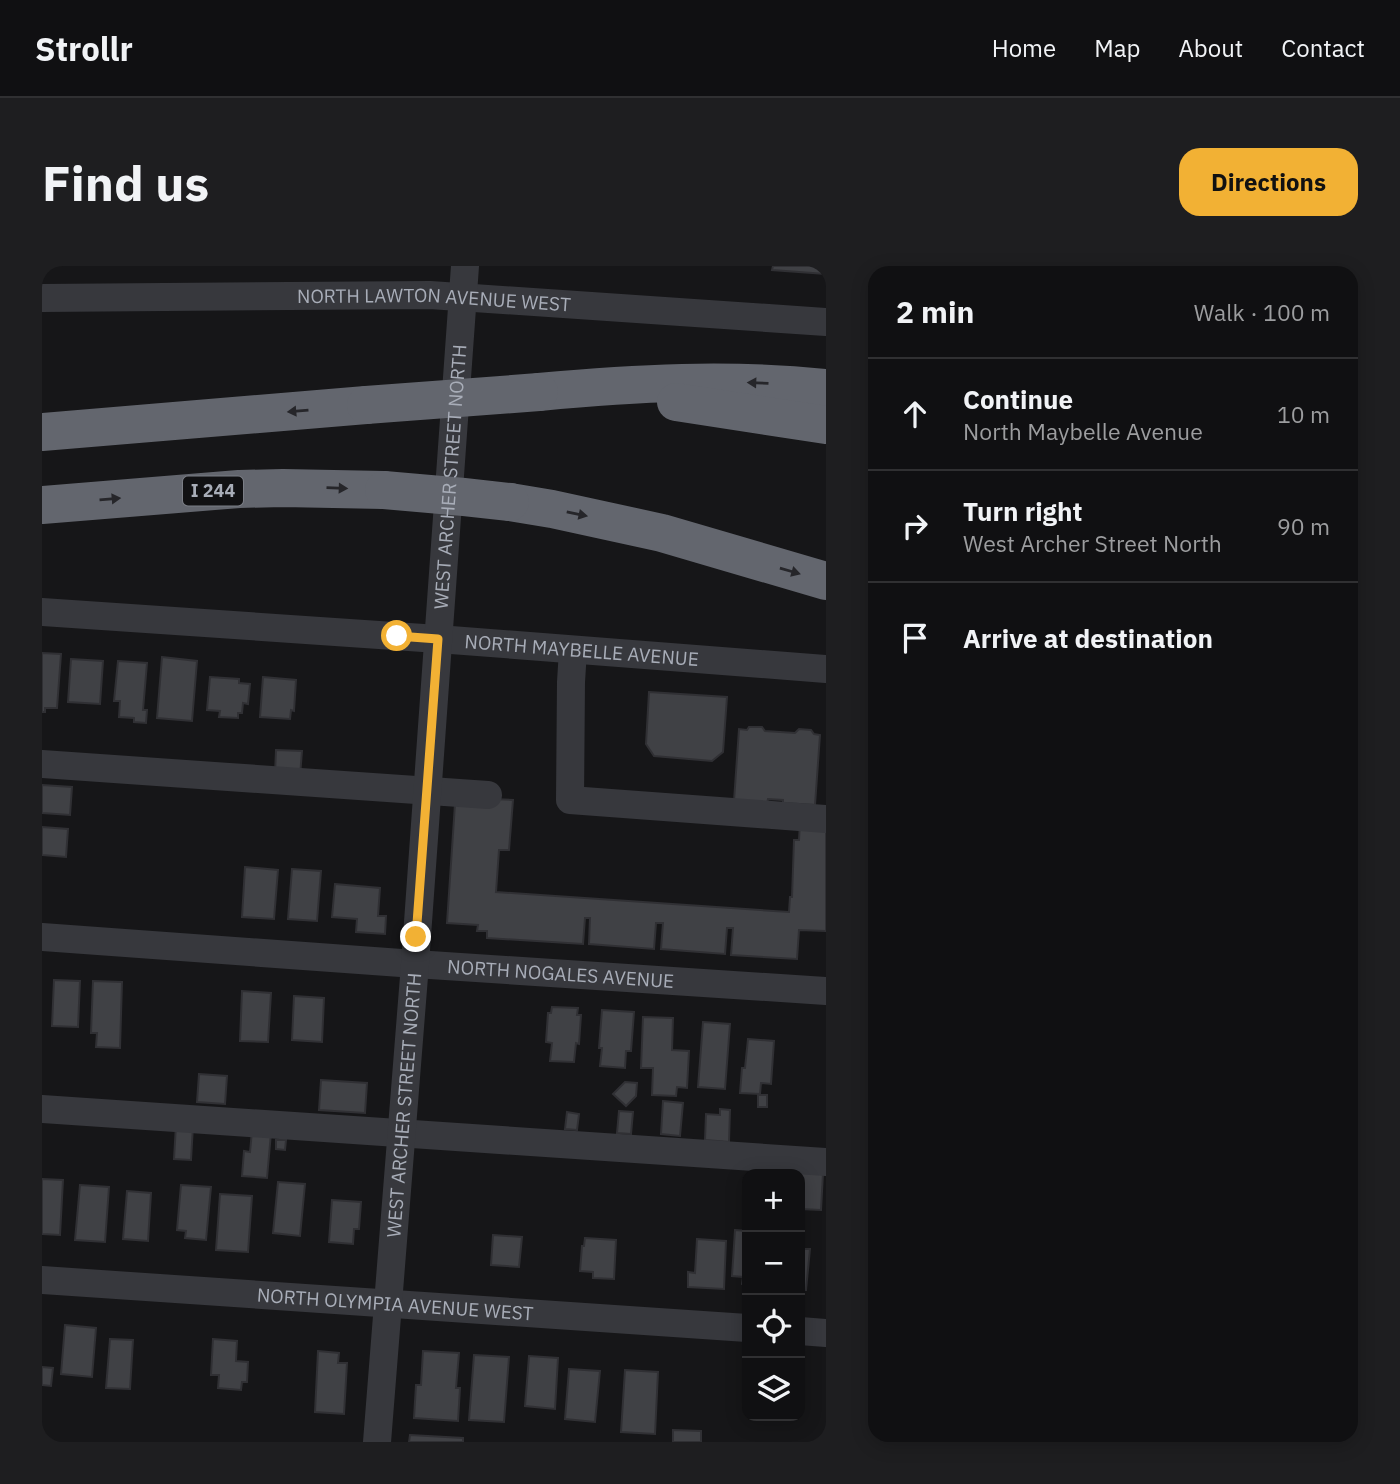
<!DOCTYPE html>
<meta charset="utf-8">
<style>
:root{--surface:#101012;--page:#1e1e20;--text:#f1f3f6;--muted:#9c9d9f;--line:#303032;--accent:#f2b134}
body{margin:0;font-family:"IBM Plex Sans",sans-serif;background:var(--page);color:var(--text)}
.controls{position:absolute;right:21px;bottom:21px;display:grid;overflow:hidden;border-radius:14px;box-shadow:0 4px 18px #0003}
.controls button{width:63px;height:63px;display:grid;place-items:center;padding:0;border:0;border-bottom:2px solid var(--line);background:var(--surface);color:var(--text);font:35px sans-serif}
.stop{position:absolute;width:21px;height:21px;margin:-16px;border:5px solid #f2b134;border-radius:50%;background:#fff}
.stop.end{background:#f2b134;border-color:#fff;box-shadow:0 2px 7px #0008}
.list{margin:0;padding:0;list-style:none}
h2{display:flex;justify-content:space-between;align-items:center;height:91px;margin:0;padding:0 28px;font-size:30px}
h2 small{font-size:23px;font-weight:400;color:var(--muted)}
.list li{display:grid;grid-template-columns:46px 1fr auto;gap:21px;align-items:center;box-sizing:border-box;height:112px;padding:0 28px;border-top:2px solid var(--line)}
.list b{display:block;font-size:26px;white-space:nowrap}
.list p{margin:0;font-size:23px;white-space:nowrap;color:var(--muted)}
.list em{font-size:23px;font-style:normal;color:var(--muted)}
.icon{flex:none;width:38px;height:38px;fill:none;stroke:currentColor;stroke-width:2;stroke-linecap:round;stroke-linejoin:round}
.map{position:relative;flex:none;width:784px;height:1176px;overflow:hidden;border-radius:21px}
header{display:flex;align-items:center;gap:42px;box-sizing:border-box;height:98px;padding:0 35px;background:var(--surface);border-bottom:2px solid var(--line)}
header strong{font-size:33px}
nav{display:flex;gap:38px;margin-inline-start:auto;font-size:24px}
.intro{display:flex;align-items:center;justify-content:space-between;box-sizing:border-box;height:168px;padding:0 42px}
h1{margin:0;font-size:49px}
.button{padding:18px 32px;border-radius:21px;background:var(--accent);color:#111;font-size:24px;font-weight:700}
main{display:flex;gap:42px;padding:0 42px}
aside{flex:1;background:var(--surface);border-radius:21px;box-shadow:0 4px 18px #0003}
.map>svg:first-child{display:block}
.building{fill:#404145;stroke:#303034;stroke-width:2}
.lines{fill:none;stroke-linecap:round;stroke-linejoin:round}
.minor{stroke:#37383d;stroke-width:28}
.highway{stroke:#63666e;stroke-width:38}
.highway-bridge{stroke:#63666e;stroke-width:38}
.oneway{fill:#26262a}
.route{stroke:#f2b134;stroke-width:9}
.labels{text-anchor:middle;stroke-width:7;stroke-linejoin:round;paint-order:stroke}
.shield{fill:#111113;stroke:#7b7e86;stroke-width:2}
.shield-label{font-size:18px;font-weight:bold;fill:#a8adb8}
.street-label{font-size:19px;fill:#a8adb8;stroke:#111113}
</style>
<header>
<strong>Strollr</strong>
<nav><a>Home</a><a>Map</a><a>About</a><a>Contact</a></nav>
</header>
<div class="intro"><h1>Find us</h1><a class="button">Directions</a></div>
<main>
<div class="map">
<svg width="784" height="1176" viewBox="0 0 784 1176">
<rect width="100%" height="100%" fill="#161618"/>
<!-- building -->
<g class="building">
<polygon points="731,0 784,0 784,8 730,4"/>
<polygon points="0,387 19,388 15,442 3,442 3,446 0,446"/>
<polygon points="120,391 155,395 150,455 115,452"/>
<polygon points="29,393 61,395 58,438 26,436"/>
<polygon points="76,395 105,397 101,444 105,444 104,457 92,456 92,452 77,451 78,435 72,435"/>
<polygon points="168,411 197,413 197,417 208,418 206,438 201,437 200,447 196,447 196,452 177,451 178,445 165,444"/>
<polygon points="221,411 254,414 252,445 249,444 248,453 218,451"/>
<polygon points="607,426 685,431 681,486 670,495 612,490 604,478"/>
<polygon points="707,461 720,461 723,465 753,467 757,463 769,464 772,468 778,469 773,539 741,537 741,534 726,533 725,537 692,535 697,463 705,464"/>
<polygon points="234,484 260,485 258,510 233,508"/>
<polygon points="0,519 30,521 28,549 0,547"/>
<polygon points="450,533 471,534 467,584 457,584 454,626 747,646 748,631 750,631 752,574 757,574 758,557 784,559 784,665 757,664 755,693 689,689 691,662 685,662 683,688 619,683 621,657 614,657 612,683 547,678 548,652 543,652 541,678 445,672 445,665 435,665 436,659 405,657 413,538"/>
<polygon points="0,561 26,563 24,591 0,589"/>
<polygon points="203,601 236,604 232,653 200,651"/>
<polygon points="250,603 279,605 275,655 246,653"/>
<polygon points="293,618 338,622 336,650 344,650 343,668 314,666 315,653 290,651"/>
<polygon points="12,714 38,715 36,761 10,760"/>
<polygon points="51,715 80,716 78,782 54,781 55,767 49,767"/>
<polygon points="200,725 229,727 226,776 198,775"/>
<polygon points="252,730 282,732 280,776 250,774"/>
<polygon points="510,741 536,742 535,749 539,749 537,778 534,777 532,796 508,795 510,777 504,776 506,747 509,747"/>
<polygon points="560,744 592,746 589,785 584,785 583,802 558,800 560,782 557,782"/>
<polygon points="601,751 631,752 630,784 647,785 645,822 635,821 634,830 610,829 611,802 599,802"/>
<polygon points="661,756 688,758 683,823 656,821"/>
<polygon points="706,773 732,775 729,818 719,817 718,828 698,827 700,802 703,802"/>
<polygon points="157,808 185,810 183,838 155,836"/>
<polygon points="279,814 325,817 323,847 277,844"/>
<polygon points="583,816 595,817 594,830 584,840 571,828"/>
<rect x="716" y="829" width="9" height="12"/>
<polygon points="621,835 641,837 638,870 619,868"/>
<polygon points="678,843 688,844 687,876 663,874 664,848 678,849"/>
<polygon points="577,845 591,846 589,868 575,867"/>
<polygon points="525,846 537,848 535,864 523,863"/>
<polygon points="134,859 151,860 149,894 132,893"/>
<polygon points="210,865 229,867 225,912 200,910 202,885 208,886"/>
<polygon points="234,874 244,874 243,884 234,883"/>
<polygon points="747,906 781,907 779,944 758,943 758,908 747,908"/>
<polygon points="0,913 21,914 18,969 0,968"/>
<polygon points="236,916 263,918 258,970 231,967"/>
<polygon points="38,919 67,921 63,976 33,974"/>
<polygon points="139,919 169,921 164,974 143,972 144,965 135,964"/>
<polygon points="85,925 109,927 106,975 81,973"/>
<polygon points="178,928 210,930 206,986 174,984"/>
<polygon points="290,934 319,936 317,963 312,963 311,978 287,976"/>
<polygon points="693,964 705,965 705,1019 700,1018 701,1011 690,1010"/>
<polygon points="451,969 480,971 477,1001 449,999"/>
<polygon points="543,972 574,974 572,1013 551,1012 551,1006 538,1005 540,980 542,980"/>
<polygon points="655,973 684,975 682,1023 646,1021 646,1006 653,1007"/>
<polygon points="758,983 768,983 764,1024 758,1024"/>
<polygon points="23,1059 54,1062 50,1111 19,1108"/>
<polygon points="68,1073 91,1074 88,1123 64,1122"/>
<polygon points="171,1073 195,1075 194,1095 206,1096 205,1116 200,1116 199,1124 176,1122 177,1109 169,1109"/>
<polygon points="276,1085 297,1087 296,1097 305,1097 302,1148 273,1146"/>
<polygon points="381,1085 417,1087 414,1122 418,1122 416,1155 372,1152 374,1119 379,1119"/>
<polygon points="432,1089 467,1091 462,1156 427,1154"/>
<polygon points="487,1090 516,1092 513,1143 483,1140"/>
<polygon points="0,1101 11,1102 9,1120 0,1119"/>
<polygon points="527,1103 558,1105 553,1156 523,1153"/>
<polygon points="583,1104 616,1106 613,1168 579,1166"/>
<polygon points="631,1164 659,1165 659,1176 631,1176"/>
<polygon points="368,1169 421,1172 421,1176 367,1176"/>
</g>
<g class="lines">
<!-- minor -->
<g class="minor">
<path id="s1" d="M 0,32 L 388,29 L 784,56"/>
<path id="s2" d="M 0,346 L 396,373 L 784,403"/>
<polyline points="531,384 529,416 528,534 784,553"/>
<polyline points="0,498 446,529"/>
<path id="s3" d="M 0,671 L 373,698 L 784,725"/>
<polyline points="0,843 784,896"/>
<path id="s4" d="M 0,1014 L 705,1062"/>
<polyline points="758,1065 784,1067"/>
<path id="s5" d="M 335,1176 L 373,698 L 423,0"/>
</g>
<!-- highway -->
<g class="highway">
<path d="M 497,126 C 592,117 688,112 784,122"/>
<polyline points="634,136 784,159"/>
<polyline points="0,166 324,139"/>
<polyline points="468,236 510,243 620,267 784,315"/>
<polyline points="0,239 197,223 241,222 342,224"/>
</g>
<!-- highway-bridge -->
<g class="highway-bridge">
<polyline points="324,139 497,126"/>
<polyline points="342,224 422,231 468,236"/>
</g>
</g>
<!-- one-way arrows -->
<defs><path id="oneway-solid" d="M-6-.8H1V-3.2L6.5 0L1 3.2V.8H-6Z" transform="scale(1.75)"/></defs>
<g class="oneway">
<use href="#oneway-solid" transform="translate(716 117) rotate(-178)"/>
<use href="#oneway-solid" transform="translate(256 145) rotate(175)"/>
<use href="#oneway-solid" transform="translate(295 222) rotate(2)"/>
<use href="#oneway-solid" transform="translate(68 233) rotate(-5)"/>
<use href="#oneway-solid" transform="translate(535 248) rotate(12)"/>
<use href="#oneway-solid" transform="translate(748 305) rotate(16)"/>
</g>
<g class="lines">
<!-- route -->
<polyline class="route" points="355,370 396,373 374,671"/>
</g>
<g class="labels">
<!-- shield labels -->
<rect class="shield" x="141" y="210.5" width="60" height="29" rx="5"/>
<g class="shield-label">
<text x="171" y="231">I 244</text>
</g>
<!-- street labels -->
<g class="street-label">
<text dy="7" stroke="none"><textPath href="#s1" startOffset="392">NORTH LAWTON AVENUE WEST</textPath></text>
<text dy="7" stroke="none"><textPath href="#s5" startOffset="968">WEST ARCHER STREET NORTH</textPath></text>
<text dy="7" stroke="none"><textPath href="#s2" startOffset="541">NORTH MAYBELLE AVENUE</textPath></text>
<text dy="7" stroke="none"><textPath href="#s3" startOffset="520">NORTH NOGALES AVENUE</textPath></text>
<text dy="7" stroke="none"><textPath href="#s5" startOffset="338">WEST ARCHER STREET NORTH</textPath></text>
<text dy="7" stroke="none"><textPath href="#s4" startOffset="354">NORTH OLYMPIA AVENUE WEST</textPath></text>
</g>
</g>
</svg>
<div class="controls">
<button>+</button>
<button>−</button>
<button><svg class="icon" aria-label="locate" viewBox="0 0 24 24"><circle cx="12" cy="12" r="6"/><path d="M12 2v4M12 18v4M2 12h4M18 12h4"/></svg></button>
<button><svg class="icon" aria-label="layers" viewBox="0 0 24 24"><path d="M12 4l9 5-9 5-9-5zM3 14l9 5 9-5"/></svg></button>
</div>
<div class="stop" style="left:355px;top:370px"></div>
<div class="stop end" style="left:374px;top:671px"></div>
</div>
<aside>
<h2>2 min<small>Walk · 100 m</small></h2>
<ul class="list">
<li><svg class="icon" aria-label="ahead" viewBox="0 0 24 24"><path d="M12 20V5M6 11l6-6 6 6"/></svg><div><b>Continue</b><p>North Maybelle Avenue</p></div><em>10 m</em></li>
<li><svg class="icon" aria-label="right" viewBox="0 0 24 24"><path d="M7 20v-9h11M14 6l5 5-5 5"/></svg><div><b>Turn right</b><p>West Archer Street North</p></div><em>90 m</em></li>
<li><svg class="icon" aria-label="arrive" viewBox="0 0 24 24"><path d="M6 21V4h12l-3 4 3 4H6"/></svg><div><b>Arrive at destination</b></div></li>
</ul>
</aside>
</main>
